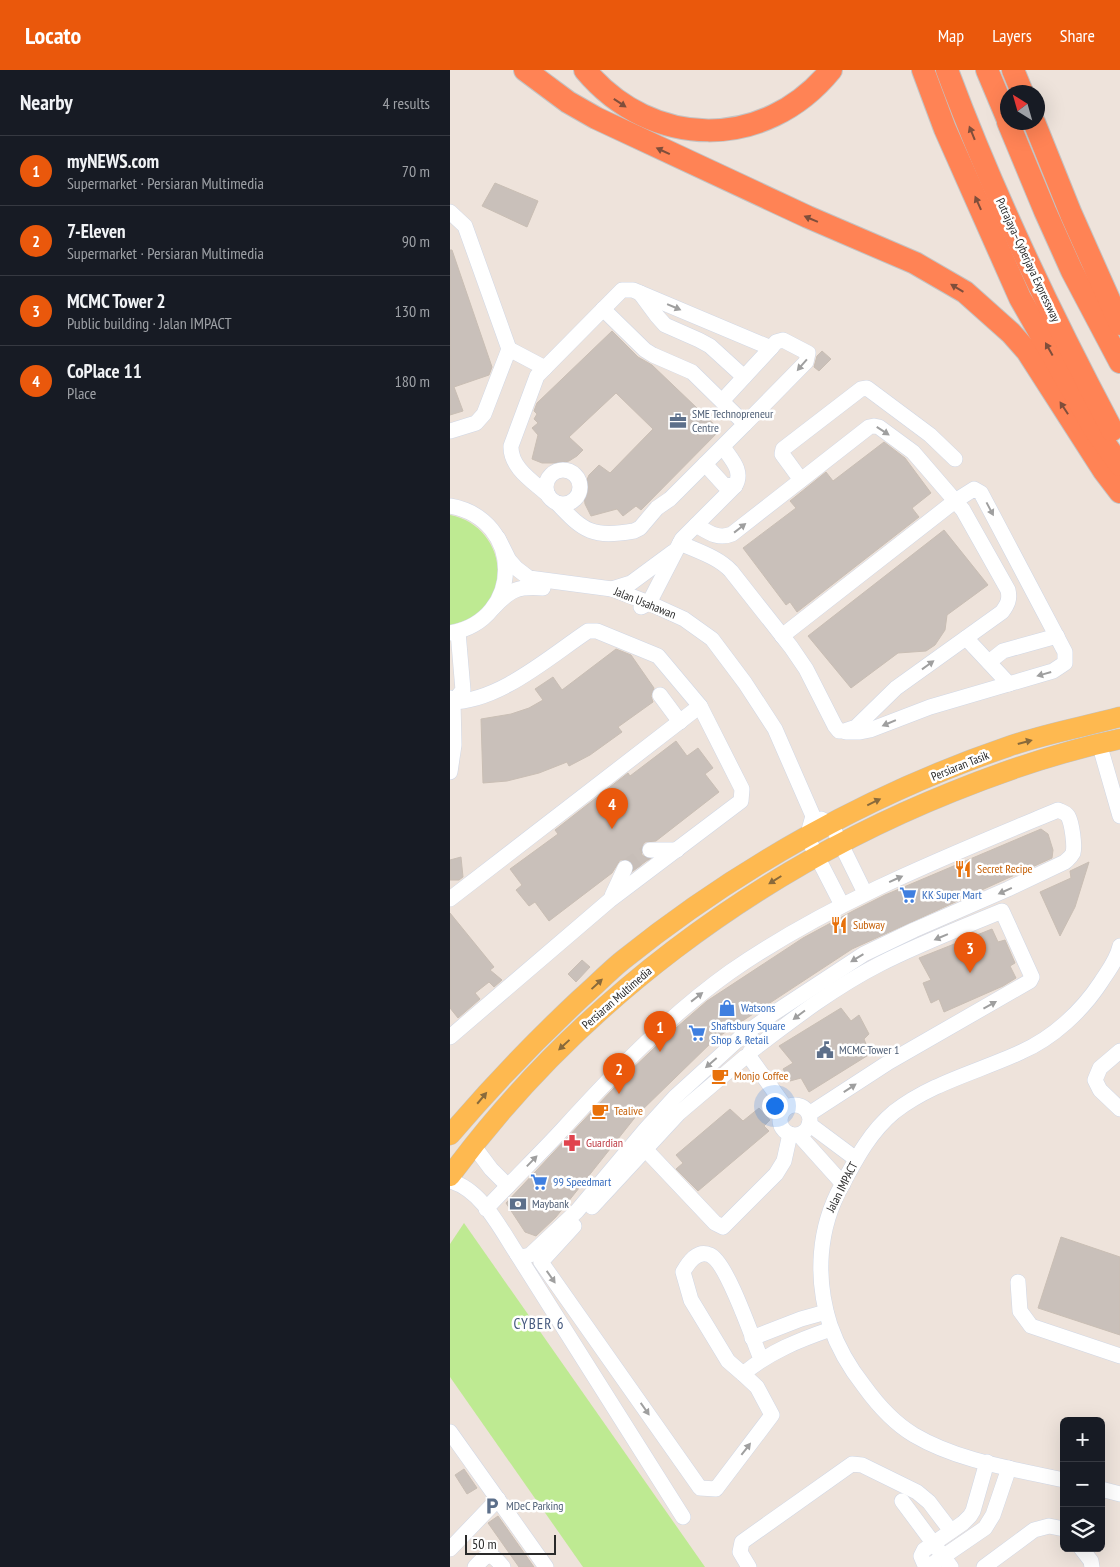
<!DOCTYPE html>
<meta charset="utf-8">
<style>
:root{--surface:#171b24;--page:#20242c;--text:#f1f3f6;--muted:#9ea1a6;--line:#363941;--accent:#ea580c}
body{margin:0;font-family:"PT Sans Narrow",sans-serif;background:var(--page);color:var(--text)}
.controls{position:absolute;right:15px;bottom:15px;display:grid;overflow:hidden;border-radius:8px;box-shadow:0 5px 20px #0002}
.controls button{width:45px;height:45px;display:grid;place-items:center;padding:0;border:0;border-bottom:1px solid var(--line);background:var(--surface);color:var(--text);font:25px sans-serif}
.compass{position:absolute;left:550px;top:15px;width:45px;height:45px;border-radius:50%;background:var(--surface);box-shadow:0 5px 20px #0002;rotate:323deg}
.scale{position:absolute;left:15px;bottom:12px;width:91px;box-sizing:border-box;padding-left:5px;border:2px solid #2a2a2a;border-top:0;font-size:14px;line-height:18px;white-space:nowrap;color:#2a2a2a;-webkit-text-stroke:4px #fff;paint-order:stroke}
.you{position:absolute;left:324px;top:1035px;width:18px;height:18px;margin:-12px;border:4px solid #fff;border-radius:50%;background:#1a73e8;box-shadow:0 0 0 8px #1a73e833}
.badge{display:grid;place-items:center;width:32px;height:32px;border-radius:50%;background:var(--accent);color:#fff;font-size:16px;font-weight:700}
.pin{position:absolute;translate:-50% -41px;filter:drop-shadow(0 1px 2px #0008)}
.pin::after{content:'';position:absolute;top:26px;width:18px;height:15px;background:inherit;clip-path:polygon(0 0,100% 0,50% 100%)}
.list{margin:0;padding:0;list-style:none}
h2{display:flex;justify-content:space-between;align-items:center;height:65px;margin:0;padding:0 20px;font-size:21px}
h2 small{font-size:16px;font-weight:400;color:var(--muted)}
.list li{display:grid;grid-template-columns:32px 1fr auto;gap:15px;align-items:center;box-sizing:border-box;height:70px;padding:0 20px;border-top:1px solid var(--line)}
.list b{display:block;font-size:19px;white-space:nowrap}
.list p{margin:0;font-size:16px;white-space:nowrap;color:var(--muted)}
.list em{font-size:16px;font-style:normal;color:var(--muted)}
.icon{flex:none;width:28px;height:28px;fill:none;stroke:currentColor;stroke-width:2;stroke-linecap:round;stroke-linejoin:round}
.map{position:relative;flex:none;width:670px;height:1497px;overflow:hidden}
header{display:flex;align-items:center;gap:30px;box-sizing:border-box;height:70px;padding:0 25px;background:var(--accent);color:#fff}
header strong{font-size:24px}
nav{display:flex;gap:28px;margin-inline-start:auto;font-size:18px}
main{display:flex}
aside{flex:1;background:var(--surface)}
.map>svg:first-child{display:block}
.green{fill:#beea92}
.building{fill:#c9c0ba;stroke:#c9beb4}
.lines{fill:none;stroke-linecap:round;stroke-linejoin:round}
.minor-tunnel{stroke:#c7beb8;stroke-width:15;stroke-dasharray:15 8;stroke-linecap:butt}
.minor-casing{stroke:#d0d7e5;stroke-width:16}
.major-casing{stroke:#c3c3c3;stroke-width:21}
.highway-casing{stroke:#c3c3c3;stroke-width:24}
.minor{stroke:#fff;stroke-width:15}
.major{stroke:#feb950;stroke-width:20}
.highway{stroke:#ff8355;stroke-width:22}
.oneway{fill:#7f4e3b}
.oneway2{fill:#9f9f9f}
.oneway3{fill:#896a3b}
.labels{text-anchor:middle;stroke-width:5;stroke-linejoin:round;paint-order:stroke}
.street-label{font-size:12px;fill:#2a2a2a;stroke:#fff}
.service-label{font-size:12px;fill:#4e5e75;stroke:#fff;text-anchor:start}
.food-label{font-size:12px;fill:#c56008;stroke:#fff;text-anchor:start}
.shop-label{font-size:12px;fill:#366cbe;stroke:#fff;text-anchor:start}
.health-label{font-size:12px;fill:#be3a42;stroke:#fff;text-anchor:start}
.quarter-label{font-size:15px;letter-spacing:1px;fill:#465a7f;stroke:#fff}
</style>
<header>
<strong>Locato</strong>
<nav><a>Map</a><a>Layers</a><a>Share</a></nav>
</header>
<main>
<aside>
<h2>Nearby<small>4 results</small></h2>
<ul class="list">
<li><span class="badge">1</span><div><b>myNEWS.com</b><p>Supermarket · Persiaran Multimedia</p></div><em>70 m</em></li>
<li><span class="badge">2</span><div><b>7-Eleven</b><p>Supermarket · Persiaran Multimedia</p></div><em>90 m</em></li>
<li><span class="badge">3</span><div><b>MCMC Tower 2</b><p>Public building · Jalan IMPACT</p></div><em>130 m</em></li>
<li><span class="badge">4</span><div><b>CoPlace 11</b><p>Place</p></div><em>180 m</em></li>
</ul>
</aside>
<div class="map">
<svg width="670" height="1497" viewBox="0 0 670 1497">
<rect width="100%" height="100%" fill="#eee3db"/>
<!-- green -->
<g class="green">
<path d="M 0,445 C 48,454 66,515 25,545 C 17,551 9,553 0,555 Z"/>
<polygon points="14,1153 255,1497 133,1497 0,1307 0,1174"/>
</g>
<!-- building -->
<g class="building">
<polygon points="45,113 88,131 77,157 32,136"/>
<polygon points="0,180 2,180 42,297 39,305 4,317 13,341 0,345"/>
<polygon points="162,261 188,287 202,295 270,360 191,440 186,436 173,446 167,439 141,446 135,434 134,424 135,414 139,405 149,395 160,403 203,359 166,323 119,367 133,380 127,386 119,391 110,393 92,393 82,389 88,365 82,358 88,353 84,349 87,344 84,341 87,333"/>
<polygon points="372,281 381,289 369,301 364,297 367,286"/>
<polygon points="434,372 455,388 481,423 462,438 469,447 347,542 340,532 336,535 293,478 346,438 340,431 376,402 383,411"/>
<polygon points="494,460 538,515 497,545 495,560 485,575 476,581 448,583 401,618 358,566"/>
<polygon points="166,579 181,585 204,618 201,626 203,632 168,657 172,662 140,685 119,696 117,692 89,703 57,711 33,713 31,649 61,644 79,638 93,630 85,619 103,607 112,620"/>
<polygon points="226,671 237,686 248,678 263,698 255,704 269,722 206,771 195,772 192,776 191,780 192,785 199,789 184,800 183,793 179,790 170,790 162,803 99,851 85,832 79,836 66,820 72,815 60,799 108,764 105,760 178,703 180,706"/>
<polygon points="591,759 598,764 603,780 602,788 402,879 265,969 187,1045 106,1147 86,1166 75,1162 56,1133 178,1003 219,964 257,931 353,868 403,841 435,825"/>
<polygon points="11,787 13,807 9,810 0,810 0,790"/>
<polygon points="639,792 625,837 610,866 590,822 621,808 620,801"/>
<polygon points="0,843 44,897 40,900 52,910 44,917 39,912 25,923 30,929 8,948 0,938"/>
<polygon points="542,859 548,872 555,870 565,893 560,896 566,908 553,916 494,942 489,929 481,933 473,913 481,910 469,888"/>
<polygon points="132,890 140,897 126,912 118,904"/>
<polygon points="391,938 401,951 409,945 419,964 414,969 420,984 359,1022 351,1008 340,1011 333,999 343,993 329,976"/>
<polygon points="309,1038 320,1050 314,1056 319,1061 248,1121 226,1099 233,1093 226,1085 280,1039 293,1051"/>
<polygon points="611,1167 670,1187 670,1265 588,1238"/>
<polygon points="14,1399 27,1418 17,1424 5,1405"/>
<polygon points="48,1446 84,1497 69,1497 38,1453"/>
</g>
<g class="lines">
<!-- minor-tunnel -->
<polyline class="minor-tunnel" points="175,798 200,780"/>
<!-- minor casing -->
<g class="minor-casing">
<g id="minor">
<polyline points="0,142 15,156 59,279 34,344 26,353 0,361"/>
<polyline points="190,223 207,246 215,255 249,270 260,276 294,307"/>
<polyline points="59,279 95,298"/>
<polyline points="272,331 321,278"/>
<polyline points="255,394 274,415 285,416"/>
<circle cx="113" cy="417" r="17"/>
<polyline points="351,410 332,384 333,379 411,319 417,318 480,365 505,389"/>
<path d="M 98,425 C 84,412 60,398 61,376 L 87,306 L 172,220 L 183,220 L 321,278 L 326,272 L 333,270 L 358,283 L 356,292 L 295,354"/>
<path d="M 107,433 C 134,462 143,468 184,461 L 190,458 L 207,438 L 220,429 L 295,354 L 242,302 L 203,285 L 195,280 L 153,239"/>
<path d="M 0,436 C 74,449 74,550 0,563"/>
<polyline points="48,468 59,490 66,498 79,508 162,519 199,533 234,549 262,569 295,613 325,659 363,746 357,767 392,835"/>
<path d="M 230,473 C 247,481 268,487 281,501 L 341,577 L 356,599 L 385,656 L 389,661 L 394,661 L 406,657 L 446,618 L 552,542 C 558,534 560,529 558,520 L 513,440 L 463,382 L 429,357 L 424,356 L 419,357 L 282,464 C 268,470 258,462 246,455"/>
<polyline points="162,519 181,513 223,482"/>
<path d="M 191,537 L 199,533 L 232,469 L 285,416 C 294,401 281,389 273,377"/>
<path d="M 43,538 C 60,520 67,516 93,518"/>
<polyline points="332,566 505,431 524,419 531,423 615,582 615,593 603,601 480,637 420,660 410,662 396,662"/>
<polyline points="516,568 559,614"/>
<polyline points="539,592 553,581 607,566"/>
<polyline points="210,625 230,652"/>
<polyline points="0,628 3,632 4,675 0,702"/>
<path d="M 0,632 C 49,632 99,587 138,561 L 147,561 L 208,586 L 250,636 L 292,719 L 291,731 L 160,830 L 0,967"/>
<polyline points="3,632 13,620 8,562"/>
<polyline points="649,673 670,746"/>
<polyline points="371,749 381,754 415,823"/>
<polyline points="200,780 227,780"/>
<polyline points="162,826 175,798"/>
<polyline points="0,829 250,636"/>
<polyline points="670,981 650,998 645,1010 650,1020 670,1039"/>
<path d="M 300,982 C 342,950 383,918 430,894 C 469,874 511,858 552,841 L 582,907 L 580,911 L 439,992 L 359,1044"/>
<polyline points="301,989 336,1038"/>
<circle cx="345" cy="1050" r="15"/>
<polyline points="359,1054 406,1089"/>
<polyline points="349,1065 393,1114"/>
<polyline points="23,1075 41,1099 58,1116"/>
<polyline points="196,1080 265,1153 273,1157 326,1104 334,1091 340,1064"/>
<path d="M 0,1111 C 31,1119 50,1158 67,1184 L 72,1187 L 80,1185 L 127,1141 L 195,1060 L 225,1027 L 293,965 L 324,943 L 414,884 L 464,860 L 558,819 L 615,792 C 618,789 621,787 623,783 C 625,776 622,753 618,746 C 615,742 612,742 608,740 C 495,787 381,832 280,902 C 217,947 164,1003 112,1060 C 87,1087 61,1112 36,1139"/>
<polyline points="142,1137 229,1043 295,987"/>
<polyline points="124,1156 91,1192 250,1418 266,1419 322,1345 307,1317 293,1304"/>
<polyline points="67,1184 233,1447"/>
<polyline points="568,1212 570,1241 581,1256 670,1286"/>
<polyline points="302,1268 351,1249 376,1242"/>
<path d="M 311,1289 C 303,1270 277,1192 260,1185 C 247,1179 238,1193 233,1202 L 241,1230 L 278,1291 L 293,1304 C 319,1282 349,1270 381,1259"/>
<polyline points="0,1362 96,1497"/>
<polyline points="537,1392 523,1441 520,1446 513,1453 474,1480 471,1486 474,1493 478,1495 484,1493 535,1458 543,1445 559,1398"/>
<path d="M 614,1410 C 564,1399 508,1391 464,1365 C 444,1353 427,1334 414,1316 C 399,1297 388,1278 380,1255 C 365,1208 368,1158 392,1115 C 406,1089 420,1062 444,1042 C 483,1012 528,1002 571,982 C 603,968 632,941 651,912 C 658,901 667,890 670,876"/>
<polyline points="651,1419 670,1424"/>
<polyline points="452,1431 501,1497"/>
<polyline points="631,1478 641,1491 642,1497"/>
<polyline points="0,1479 48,1429"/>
<path d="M 25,1497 C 38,1483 41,1482 53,1497"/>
<polyline points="299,1497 290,1482 292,1472 402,1394 412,1395 467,1422 479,1432 501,1461"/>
<polyline points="534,1497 584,1460 599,1456 614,1459"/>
</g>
</g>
<!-- major casing -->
<g class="major-casing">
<g id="major">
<path d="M 0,1065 C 41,1017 85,971 131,928 C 145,916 158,902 173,890 C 286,799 419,724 557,677 C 593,664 633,657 670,647"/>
<path d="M 0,1106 C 126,935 305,801 502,722 C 556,700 613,681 670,669"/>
</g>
</g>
<!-- highway casing -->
<g class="highway-casing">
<g id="highway">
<polyline points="75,0 118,32 146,48 358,147 465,193 515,222 561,263 577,281 654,401 670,422"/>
<path d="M 135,0 C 202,80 315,81 381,0"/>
<polyline points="473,0 495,59 570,228 645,360 670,395"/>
<path d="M 497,0 C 543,124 600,243 662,360"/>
<polyline points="537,0 558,50"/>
<polyline points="563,0 572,22"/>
<polyline points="558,52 595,141 622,201 670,292"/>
<polyline points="584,52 621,144 670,254"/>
</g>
</g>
<!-- minor -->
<use href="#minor" class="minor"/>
<!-- major -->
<use href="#major" class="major"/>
<!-- highway -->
<use href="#highway" class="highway"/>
</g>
<!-- one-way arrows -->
<defs><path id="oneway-solid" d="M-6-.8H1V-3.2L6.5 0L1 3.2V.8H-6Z" transform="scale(1.25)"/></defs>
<g class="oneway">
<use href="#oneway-solid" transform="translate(170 33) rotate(34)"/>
<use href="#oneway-solid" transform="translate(522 63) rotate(-112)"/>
<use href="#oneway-solid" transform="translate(213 81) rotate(-155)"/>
<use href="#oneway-solid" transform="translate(528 133) rotate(-114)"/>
<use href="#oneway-solid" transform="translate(361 149) rotate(-157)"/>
<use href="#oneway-solid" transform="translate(507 218) rotate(-149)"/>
<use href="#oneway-solid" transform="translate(599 279) rotate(-119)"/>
<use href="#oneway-solid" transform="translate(614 338) rotate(-123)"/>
</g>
<g class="oneway2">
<use href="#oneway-solid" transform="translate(224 237) rotate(23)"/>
<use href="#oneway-solid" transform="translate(352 295) rotate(131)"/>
<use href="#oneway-solid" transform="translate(433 361) rotate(33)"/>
<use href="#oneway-solid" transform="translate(540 439) rotate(62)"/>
<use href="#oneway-solid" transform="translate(290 458) rotate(-38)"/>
<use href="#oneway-solid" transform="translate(478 595) rotate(-36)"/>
<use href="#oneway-solid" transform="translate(594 604) rotate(164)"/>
<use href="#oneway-solid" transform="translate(439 653) rotate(157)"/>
<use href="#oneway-solid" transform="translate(446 809) rotate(-24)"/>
<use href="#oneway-solid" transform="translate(555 821) rotate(156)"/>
<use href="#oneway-solid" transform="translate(491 867) rotate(157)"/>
<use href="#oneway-solid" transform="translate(407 888) rotate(149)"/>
<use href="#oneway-solid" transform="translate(247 927) rotate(-38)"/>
<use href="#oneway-solid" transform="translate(540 935) rotate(-29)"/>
<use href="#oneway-solid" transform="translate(349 945) rotate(143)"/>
<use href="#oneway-solid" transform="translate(261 993) rotate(139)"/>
<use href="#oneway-solid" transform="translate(400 1018) rotate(-33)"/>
<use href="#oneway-solid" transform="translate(82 1091) rotate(-46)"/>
<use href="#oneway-solid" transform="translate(101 1207) rotate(55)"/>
<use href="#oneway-solid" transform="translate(195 1339) rotate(55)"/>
<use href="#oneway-solid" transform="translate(296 1379) rotate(-52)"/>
</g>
<g class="oneway3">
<use href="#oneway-solid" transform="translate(575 672) rotate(-15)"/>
<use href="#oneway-solid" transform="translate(424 732) rotate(-26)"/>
<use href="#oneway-solid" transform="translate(325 810) rotate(148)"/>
<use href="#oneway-solid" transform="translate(147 914) rotate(-43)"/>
<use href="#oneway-solid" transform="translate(114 975) rotate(137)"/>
<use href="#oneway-solid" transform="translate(32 1028) rotate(-50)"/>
</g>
<!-- icons -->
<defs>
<g id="office-bare" transform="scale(1.35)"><path d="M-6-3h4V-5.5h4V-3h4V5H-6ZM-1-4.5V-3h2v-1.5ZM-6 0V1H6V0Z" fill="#5c6f8a" stroke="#fff" stroke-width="2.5" paint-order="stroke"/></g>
<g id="restaurant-bare" transform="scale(1.35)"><path d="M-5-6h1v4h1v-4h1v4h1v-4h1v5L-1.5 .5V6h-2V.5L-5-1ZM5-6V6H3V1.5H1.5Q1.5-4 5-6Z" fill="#e8710a" stroke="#fff" stroke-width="2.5" paint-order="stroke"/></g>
<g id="supermarket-bare" transform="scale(1.35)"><path d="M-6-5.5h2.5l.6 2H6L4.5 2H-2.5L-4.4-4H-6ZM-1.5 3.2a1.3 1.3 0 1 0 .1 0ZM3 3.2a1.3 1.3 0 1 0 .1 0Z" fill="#3f7fe0" stroke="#fff" stroke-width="2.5" paint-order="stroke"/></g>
<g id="shop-bare" transform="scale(1.35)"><path d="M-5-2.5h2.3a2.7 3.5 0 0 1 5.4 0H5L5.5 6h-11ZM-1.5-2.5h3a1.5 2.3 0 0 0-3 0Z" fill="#3f7fe0" stroke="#fff" stroke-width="2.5" paint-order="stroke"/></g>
<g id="civic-bare" transform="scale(1.35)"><path d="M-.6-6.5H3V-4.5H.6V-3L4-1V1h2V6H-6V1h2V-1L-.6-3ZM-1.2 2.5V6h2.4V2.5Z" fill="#5c6f8a" stroke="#fff" stroke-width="2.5" paint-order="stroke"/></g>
<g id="cafe-bare" transform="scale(1.35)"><path d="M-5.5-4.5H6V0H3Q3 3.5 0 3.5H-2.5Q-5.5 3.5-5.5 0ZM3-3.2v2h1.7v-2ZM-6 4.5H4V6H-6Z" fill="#e8710a" stroke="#fff" stroke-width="2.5" paint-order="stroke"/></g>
<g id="pharmacy-bare" transform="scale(1.35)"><path d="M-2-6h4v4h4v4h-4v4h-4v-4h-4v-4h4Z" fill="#e0444e" stroke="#fff" stroke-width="2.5" paint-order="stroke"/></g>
<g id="bank-bare" transform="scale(1.35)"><path d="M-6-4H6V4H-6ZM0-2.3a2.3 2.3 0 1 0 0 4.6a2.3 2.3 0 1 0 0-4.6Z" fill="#5c6f8a" stroke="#fff" stroke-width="2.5" paint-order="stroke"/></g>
<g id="parking-bare" transform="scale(1.35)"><path d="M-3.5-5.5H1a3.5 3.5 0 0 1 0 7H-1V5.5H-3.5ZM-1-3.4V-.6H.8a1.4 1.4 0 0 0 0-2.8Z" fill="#5c6f8a" stroke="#fff" stroke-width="2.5" paint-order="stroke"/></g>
</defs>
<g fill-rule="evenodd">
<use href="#office-bare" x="228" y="351"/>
<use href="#restaurant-bare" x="513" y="799"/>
<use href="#supermarket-bare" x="458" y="825"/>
<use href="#restaurant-bare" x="389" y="855"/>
<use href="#shop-bare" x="277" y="938"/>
<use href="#supermarket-bare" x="247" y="963"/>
<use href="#civic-bare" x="375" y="980"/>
<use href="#cafe-bare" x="270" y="1006"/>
<use href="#cafe-bare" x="150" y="1041"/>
<use href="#pharmacy-bare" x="122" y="1073"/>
<use href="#supermarket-bare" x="89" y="1112"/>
<use href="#bank-bare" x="68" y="1134"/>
<use href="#parking-bare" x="42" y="1436"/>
</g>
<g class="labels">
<!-- street labels -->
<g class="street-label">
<text transform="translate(578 190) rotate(65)" y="4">Putrajaya–Cyberjaya Expressway</text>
<text transform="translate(195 533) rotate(22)" y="4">Jalan Usahawan</text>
<text transform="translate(510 696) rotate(-22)" y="4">Persiaran Tasik</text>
<text transform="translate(167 928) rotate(-41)" y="4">Persiaran Multimedia</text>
<text transform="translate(392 1117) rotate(-63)" y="4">Jalan IMPACT</text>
</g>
<!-- service labels -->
<g class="service-label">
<text x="242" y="348">SME Technopreneur<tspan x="242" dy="14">Centre</tspan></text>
<text x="389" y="984">MCMC Tower 1</text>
<text x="82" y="1138">Maybank</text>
<text x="56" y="1440">MDeC Parking</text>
</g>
<!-- food labels -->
<g class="food-label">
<text x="527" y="803">Secret Recipe</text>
<text x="403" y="859">Subway</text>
<text x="284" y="1010">Monjo Coffee</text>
<text x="164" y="1045">Tealive</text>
</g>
<!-- shop labels -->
<g class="shop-label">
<text x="472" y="829">KK Super Mart</text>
<text x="291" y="942">Watsons</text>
<text x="261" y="960">Shaftsbury Square<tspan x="261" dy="14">Shop &amp; Retail</tspan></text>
<text x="103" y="1116">99 Speedmart</text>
</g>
<!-- health labels -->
<g class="health-label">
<text x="136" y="1077">Guardian</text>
</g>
<!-- quarter labels -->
<g class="quarter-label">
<text x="89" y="1259">CYBER 6</text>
</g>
</g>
</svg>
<div class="controls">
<button>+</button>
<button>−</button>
<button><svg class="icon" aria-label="layers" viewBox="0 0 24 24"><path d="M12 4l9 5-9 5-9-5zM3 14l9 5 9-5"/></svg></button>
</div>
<svg class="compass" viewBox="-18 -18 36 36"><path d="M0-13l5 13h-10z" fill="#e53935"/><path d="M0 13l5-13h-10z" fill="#9ea1a6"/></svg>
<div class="scale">50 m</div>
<div class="you"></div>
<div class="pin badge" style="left:210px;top:982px">1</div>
<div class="pin badge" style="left:169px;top:1024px">2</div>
<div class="pin badge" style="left:520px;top:903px">3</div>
<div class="pin badge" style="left:162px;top:759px">4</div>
</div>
</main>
